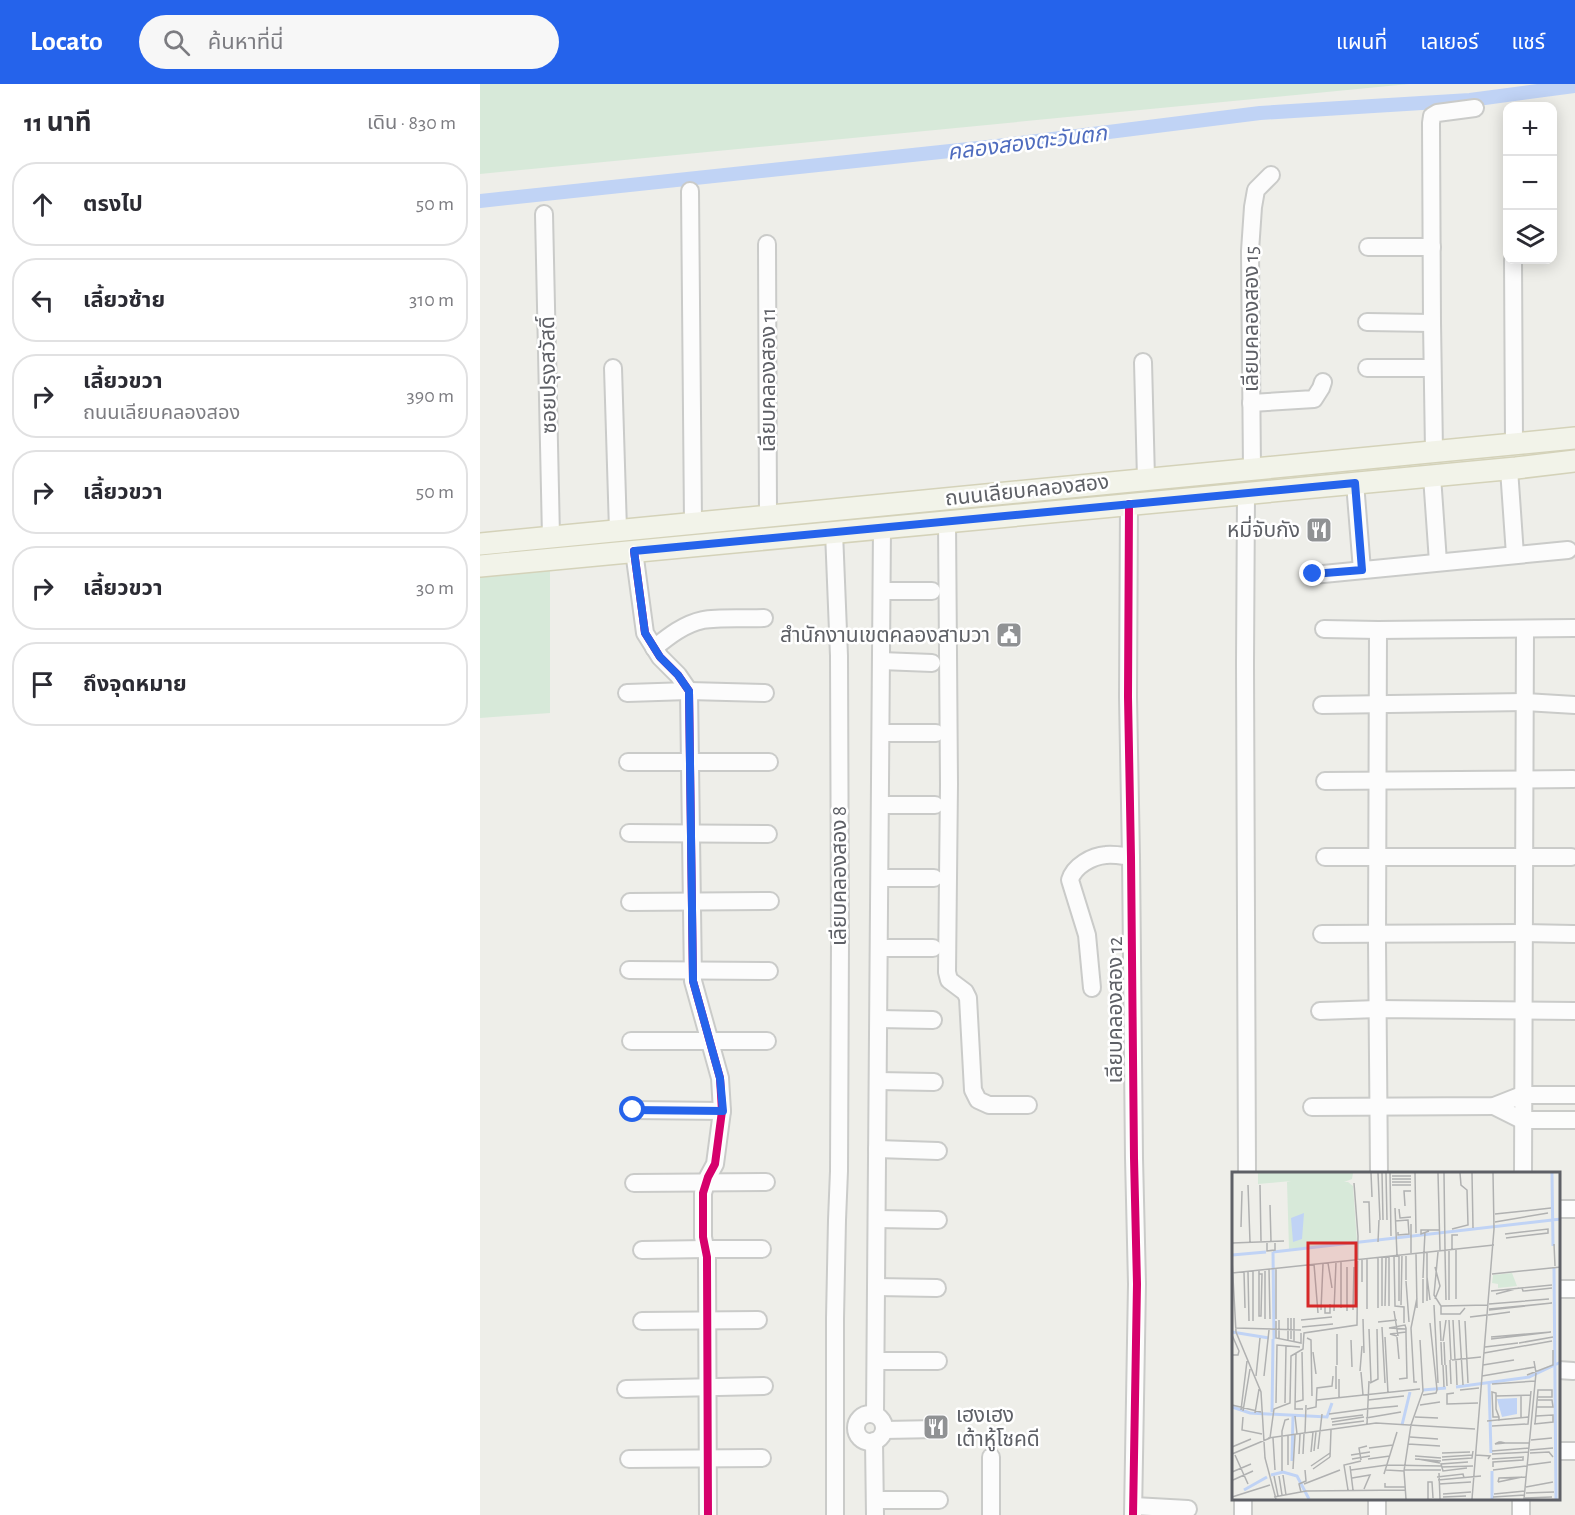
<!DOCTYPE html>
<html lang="th">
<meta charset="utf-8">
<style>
:root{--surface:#fff;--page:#f7f7f7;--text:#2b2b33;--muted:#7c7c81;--line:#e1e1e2;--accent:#2563eb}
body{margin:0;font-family:"Alegreya Sans","Noto Sans Thai",sans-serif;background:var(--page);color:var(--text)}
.controls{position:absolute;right:18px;top:18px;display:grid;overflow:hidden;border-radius:12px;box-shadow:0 3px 15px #0003}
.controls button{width:54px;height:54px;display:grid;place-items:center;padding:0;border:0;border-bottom:2px solid var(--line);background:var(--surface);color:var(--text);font:30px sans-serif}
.stop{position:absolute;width:18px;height:18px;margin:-14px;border:4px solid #2563eb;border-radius:50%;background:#fff}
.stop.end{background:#2563eb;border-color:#fff;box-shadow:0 2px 6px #0008}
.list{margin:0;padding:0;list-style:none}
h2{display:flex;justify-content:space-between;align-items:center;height:78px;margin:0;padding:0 24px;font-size:26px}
h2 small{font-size:20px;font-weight:400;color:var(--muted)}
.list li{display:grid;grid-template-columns:39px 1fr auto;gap:18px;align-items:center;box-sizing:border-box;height:84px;margin:0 12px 12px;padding:0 12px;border:2px solid var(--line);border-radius:24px}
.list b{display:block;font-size:22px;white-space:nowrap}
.list p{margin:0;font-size:20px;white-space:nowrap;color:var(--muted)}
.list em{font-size:20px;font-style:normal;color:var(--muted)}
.icon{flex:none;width:33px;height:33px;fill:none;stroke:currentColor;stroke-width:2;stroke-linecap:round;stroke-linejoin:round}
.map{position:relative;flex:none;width:1095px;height:1431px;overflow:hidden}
header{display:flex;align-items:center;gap:36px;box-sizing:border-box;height:84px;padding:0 30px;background:var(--accent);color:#fff}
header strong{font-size:28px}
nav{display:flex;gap:33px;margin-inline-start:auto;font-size:21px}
.search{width:420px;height:54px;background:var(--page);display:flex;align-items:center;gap:15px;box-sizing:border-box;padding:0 21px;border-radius:33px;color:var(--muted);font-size:22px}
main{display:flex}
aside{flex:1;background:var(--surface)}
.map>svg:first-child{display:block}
.green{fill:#d7e9d9}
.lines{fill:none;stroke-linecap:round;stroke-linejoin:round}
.canal{stroke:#c0d3f5;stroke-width:14}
.minor-casing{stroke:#cacbc9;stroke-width:20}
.major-casing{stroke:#d4d2b9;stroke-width:24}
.minor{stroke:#fcfcfc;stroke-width:16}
.major{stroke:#f2f3e9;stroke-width:21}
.cycleway-casing{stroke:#fff;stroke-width:11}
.cycleway{stroke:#d6006c;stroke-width:8}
.route{stroke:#2563eb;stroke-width:8}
.labels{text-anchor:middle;stroke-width:5;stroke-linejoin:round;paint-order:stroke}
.street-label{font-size:21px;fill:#5e6066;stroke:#fff}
.poi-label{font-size:21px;fill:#5e6066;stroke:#fff;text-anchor:end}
.water-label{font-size:22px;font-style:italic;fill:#4f6cbe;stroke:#fff}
.inset-river{fill:none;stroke:#c0d3f5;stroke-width:3}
.inset-road{fill:none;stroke:#b0b1b1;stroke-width:1.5}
.view{fill:#d62828;fill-opacity:0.15;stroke:#d62828;stroke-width:3}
.inset-edge{fill:none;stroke:#5e6066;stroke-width:3}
</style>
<header>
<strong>Locato</strong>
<div class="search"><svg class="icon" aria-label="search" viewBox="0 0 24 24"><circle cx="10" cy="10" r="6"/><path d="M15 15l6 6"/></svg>ค้นหาที่นี่</div>
<nav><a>แผนที่</a><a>เลเยอร์</a><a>แชร์</a></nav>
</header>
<main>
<aside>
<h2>11 นาที<small>เดิน · 830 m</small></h2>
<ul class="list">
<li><svg class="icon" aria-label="ahead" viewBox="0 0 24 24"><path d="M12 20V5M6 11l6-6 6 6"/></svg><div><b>ตรงไป</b></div><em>50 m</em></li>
<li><svg class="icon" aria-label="left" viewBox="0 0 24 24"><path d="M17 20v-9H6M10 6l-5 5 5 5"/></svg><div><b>เลี้ยวซ้าย</b></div><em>310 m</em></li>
<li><svg class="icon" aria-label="right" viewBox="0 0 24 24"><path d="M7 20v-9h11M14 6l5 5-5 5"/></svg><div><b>เลี้ยวขวา</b><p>ถนนเลียบคลองสอง</p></div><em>390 m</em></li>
<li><svg class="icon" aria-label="right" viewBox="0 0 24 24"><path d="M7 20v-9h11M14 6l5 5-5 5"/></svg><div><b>เลี้ยวขวา</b></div><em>50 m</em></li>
<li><svg class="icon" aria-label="right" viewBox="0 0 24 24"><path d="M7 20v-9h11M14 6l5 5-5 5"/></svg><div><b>เลี้ยวขวา</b></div><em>30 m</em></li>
<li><svg class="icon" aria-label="arrive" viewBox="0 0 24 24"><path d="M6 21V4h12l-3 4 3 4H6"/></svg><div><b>ถึงจุดหมาย</b></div></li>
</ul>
</aside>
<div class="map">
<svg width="1095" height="1431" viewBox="0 0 1095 1431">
<rect width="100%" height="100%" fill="#eeeee9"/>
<!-- green -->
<g class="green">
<polygon points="0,0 929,0 0,90"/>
<polygon points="70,475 70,629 0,634 0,482"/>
</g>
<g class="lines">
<!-- canal -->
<polyline class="canal" points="0,117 517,62 780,29 990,16 1095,2"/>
<!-- minor casing -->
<g class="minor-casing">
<g id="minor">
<polyline points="210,107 213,439"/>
<polyline points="64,130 71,453"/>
<polyline points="287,160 288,432"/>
<polyline points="888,163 952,163"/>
<polyline points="1033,176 1034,359"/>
<polyline points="887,238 952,239"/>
<polyline points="663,278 666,395"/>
<polyline points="133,284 138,446"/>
<polyline points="887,284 952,284"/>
<polyline points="771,319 834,315 841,304 843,298"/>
<polyline points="954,367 952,239 951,39 952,32 957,29 995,24"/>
<polyline points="772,385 770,167 773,123 776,106 791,91"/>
<polyline points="1029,385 1035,471"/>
<polyline points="952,392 958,478"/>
<polyline points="875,399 882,486"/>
<polyline points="766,409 765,580 767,1089"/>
<polyline points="649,420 648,613 651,773 654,1074 657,1200 653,1431"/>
<polyline points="467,437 469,700 467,888 469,896 485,908 488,914 493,1006 498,1016 509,1021 548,1021"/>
<polyline points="354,448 359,572 360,855 359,1087 357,1136 355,1235 355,1431"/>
<polyline points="154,467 165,549 180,573 198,591 209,607 213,897 240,994 242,1027 235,1080 228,1093 223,1109 223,1153 227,1173 228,1431"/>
<polyline points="833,491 1088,466"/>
<polyline points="402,507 452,507"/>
<polyline points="844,545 898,546 1094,544"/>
<polyline points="898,546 897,858 899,1089"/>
<path d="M 174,564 C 189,552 204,540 223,536 C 239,533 266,535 284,534"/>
<polyline points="401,577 452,579"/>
<polyline points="147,609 209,607 285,609"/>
<polyline points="842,621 1045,618 1095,621"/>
<polyline points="401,649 456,649"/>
<polyline points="148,678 289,678"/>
<polyline points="845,697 1093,695"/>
<polyline points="400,721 455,721"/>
<polyline points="149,749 288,750"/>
<polyline points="845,773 1091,773"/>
<polyline points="400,794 454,794"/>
<polyline points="150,818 290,817"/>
<polyline points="842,850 1043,849 1094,850"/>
<polyline points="399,864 453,864"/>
<polyline points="149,886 289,887"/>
<path d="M 612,904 L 607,851 L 590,796 C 594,782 612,772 626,771 C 634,770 643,772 651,773"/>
<polyline points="840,927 898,925 1095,927"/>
<polyline points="399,935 453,936"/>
<polyline points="151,957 287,957"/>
<polyline points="398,997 454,998"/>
<polyline points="1014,1022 1042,1036 1095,1036"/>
<polyline points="832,1023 1014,1022 1042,1011 1095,1011"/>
<polyline points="153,1026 242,1027"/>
<polyline points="397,1065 458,1067"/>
<polyline points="1043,1089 1045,545"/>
<polyline points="154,1099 286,1098"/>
<polyline points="1078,1125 1095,1125"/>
<polyline points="397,1135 458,1136"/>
<polyline points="162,1166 226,1165 282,1165"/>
<polyline points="396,1203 457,1204"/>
<polyline points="1078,1205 1095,1205"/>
<polyline points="162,1237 278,1236"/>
<polyline points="396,1277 458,1277"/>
<polyline points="1078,1286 1093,1287"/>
<polyline points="146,1305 284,1302"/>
<polyline points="395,1330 402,444"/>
<circle cx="390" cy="1344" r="14"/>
<polyline points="404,1346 458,1345"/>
<polyline points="394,1357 395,1431"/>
<polyline points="1078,1367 1095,1367"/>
<polyline points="511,1373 511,1431"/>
<polyline points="149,1375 282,1374"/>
<polyline points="395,1416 459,1416"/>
<polyline points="654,1422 708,1425"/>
<polyline points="763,1431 763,1414"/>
<polyline points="897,1431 897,1414"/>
<polyline points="1041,1431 1041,1414"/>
</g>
</g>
<!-- major casing -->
<g class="major-casing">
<g id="major">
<polyline points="0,460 1095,354"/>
<polyline points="0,482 1036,384 1095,377"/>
</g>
</g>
<!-- minor -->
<use href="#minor" class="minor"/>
<!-- major -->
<use href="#major" class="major"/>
<!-- cycleway casing -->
<g class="cycleway-casing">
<g id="cycleway">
<polyline points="649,420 648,613 651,773 654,1074 657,1200 653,1431"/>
<polyline points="154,467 165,549 180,573 198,591 209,607 213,897 240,994 242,1027 235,1080 228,1093 223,1109 223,1153 227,1173 228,1431"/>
</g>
</g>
<!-- cycleway -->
<use href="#cycleway" class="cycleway"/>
</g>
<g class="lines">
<!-- route -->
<polyline class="route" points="153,1026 243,1027 240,994 213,897 209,607 198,591 180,573 165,549 154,467 875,399 882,486 833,490"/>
</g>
<!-- icons -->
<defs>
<g id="restaurant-square" transform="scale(1.35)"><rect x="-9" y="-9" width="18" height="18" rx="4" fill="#909294" stroke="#fff"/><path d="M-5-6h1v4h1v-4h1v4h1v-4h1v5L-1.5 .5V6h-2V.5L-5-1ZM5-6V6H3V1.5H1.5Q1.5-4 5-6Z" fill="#fff"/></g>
<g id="civic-square" transform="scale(1.35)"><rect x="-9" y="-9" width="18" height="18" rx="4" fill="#909294" stroke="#fff"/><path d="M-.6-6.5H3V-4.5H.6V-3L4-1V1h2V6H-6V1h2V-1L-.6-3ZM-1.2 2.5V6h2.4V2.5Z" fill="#fff"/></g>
</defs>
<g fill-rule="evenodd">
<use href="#restaurant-square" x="839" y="446"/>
<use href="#civic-square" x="529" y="551"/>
<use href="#restaurant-square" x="456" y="1343"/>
</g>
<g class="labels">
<!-- street labels -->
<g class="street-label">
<text transform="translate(771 235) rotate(-90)" y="7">เลียบคลองสอง 15</text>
<text transform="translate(68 291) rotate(-91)" y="7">ซอยปรุงสวัสดิ์</text>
<text transform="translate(288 296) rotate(-90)" y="7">เลียบคลองสอง 11</text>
<text transform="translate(547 406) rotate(-6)" y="7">ถนนเลียบคลองสอง</text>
<text transform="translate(359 792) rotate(-90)" y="7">เลียบคลองสอง 8</text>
<text transform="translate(635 926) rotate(-90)" y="7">เลียบคลองสอง 12</text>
</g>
<!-- poi labels -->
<g class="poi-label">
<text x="820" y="453">หมี่จับกัง</text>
<text x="510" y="558">สำนักงานเขตคลองสามวา</text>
<text x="476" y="1338" text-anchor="start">เฮงเฮง<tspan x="476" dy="24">เต้าหู้โชคดี</tspan></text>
</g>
<!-- water labels -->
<g class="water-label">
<text transform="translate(547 58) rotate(-7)" y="8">คลองสองตะวันตก</text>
</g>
</g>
<!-- overview -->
<g transform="translate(752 1088)">
<rect width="328" height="328" fill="#eeeee9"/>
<path d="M 26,1 L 121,1 L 120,7 L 112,10 L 81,9 L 116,10 L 121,14 L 125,70 L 57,77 L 55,10 L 59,9 L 26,12 ZM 280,101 L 285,114 L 266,116 L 266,112 L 260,111 L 261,103 Z" fill="#d7e9d9"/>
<path d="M 72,41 L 70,67 L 61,70 L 59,46 ZM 285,226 L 285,242 L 270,245 L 265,227 Z" fill="#c0d3f5"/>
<path class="inset-river" d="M 320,1 L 321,74M 41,80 L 329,47M 41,80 L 42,167M 0,83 L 34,80M 322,95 L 324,327M 0,160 L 37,166M 257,211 L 259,281M 224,215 L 297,205 L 329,190M 191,218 L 214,216M 0,235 L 18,241 L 95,245 L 100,231M 40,240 L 41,167M 170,253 L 178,220M 60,289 L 61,244M 260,299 L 260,327M 39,303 L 51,300 L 65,304 L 77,327M 12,318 L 35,305"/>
<path class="inset-road" d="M 139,1 L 140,25M 146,1 L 148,48M 150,1 L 151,48M 154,1 L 155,48M 158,1 L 159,64M 183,1 L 184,61M 206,1 L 208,78M 212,1 L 213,78M 240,1 L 241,56M 160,4 L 179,4M 160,7 L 179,7M 160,10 L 179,10M 16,13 L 18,70M 28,13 L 29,69M 160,13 L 179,13M 131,30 L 137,30 L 138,61M 38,33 L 39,69M 173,34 L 172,19 L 179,19M 163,36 L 165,83M 167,37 L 168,46 L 179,45M 263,42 L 319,36M 163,49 L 176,48 L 177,62 L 166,63 L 166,60M 263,50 L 316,41M 179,52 L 179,81M 9,55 L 10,19M 220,57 L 236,53 L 235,18 L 229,13 L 228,1M 197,59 L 189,62 L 189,58 L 207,58M 273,62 L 316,57 L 316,61 L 274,66M 146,70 L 147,48M 0,71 L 52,69M 35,71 L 35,79 L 43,78 L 43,71M 322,72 L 323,94M 220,77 L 220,63 L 226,63M 224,78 L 224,127M 213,79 L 214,128M 192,80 L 193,60M 206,80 L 202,123 L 209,134 L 209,142 L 228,142 L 233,136M 184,82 L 185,136M 162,84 L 163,134 L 172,135 L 172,151M 150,85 L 150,134M 130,87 L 130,110M 135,87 L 135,137M 0,88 L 4,160 L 29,220 L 33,286 L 44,327M 96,91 L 100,116M 82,92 L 86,141M 37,97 L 38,147M 44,97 L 44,147M 27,98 L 27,144 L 29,144 L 30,102 L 27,102M 21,99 L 21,149M 12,100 L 13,136M 16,100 L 17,149M 0,101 L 262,73M 260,102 L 329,95M 195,105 L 198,128M 191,106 L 192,81M 174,108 L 174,82M 174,109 L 177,150M 290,116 L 291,119 L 320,116M 259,119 L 320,113M 264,122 L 287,116M 185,126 L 179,156 L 182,210 L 185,210M 203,127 L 208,114 L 203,95M 217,128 L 217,79M 167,129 L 167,83M 195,129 L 195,81M 191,131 L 191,107M 257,132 L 317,127M 169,133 L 170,83M 202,133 L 206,211M 153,134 L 154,85M 157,134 L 157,84M 209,134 L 256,133M 93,135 L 93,141 L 98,141 L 98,132M 109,136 L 109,90M 146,136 L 146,86M 89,138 L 91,92M 121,138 L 122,95M 257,138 L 320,131 L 257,137M 102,139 L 104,90M 115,139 L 115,95M 162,139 L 166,164M 254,143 L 238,145 L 255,143M 256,143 L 278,140M 56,146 L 56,169M 59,146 L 59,167M 62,146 L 62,169M 33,147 L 33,97M 131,147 L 132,181M 69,148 L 100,145M 217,148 L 219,188M 221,148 L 223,188M 227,148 L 231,213M 44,149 L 44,166 L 69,171 L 69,161M 208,149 L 209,169M 233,149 L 236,211M 146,150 L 165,148M 70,155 L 101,152M 150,155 L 153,211M 3,156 L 69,158M 137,157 L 139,210M 105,162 L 105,193M 0,163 L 7,179 L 6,183 L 0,183M 165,164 L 158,162 L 174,160M 153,165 L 156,221M 165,165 L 167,187M 75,166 L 79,168 L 80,224M 47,167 L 47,148M 259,167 L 319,160 L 259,165M 119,168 L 120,195M 211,169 L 214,148M 209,170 L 210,193M 212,170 L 213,193M 287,171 L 321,165M 253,175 L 286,171M 81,180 L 84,202M 64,181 L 63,237 L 71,237M 252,181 L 320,169M 218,188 L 219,212M 220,188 L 249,185M 224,188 L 225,213M 211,193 L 212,215M 214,193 L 215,214M 251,193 L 282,188M 128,199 L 130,174M 129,200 L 131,223M 295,203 L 321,193 L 321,178M 24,204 L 28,166M 32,204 L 37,158M 250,204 L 303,195M 107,207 L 107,226M 167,207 L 175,206 L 174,163 L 174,156 L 173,153 L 157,156 L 174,157M 138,211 L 146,207 L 145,157M 260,212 L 303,209M 104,217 L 104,194M 228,218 L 247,216M 222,221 L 215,222 L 215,232 L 246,231M 191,223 L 204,221 L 205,218 L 198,151M 289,223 L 289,245M 264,224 L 299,223M 85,228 L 188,217M 136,228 L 172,224M 63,230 L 71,228 L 70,180M 44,231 L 45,173 L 68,175M 53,231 L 54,174M 0,233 L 29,240M 188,233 L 208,230M 305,235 L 321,235 L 320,228 L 306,228M 75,237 L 84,235 L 85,216 L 100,214 L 101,204M 134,237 L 166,234M 9,238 L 15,189M 11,239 L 18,197M 23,241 L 27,217M 97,242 L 134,237M 63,244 L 65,262M 11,245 L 10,258 L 30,262M 183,245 L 206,246M 267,245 L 261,245 L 260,220 L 264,221 L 264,237 L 267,245 L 267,249M 134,246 L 169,240M 99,247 L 131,243M 255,249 L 296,245M 100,250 L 132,245M 135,252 L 137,209M 302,252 L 321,250 L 321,243 L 304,244M 303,252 L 306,218 L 320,218 L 320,225 L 306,225M 100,253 L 132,249M 260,254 L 296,252 L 299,219M 73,261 L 74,233M 178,265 L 206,267M 36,266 L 144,251 L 243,257M 38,266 L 42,237 L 58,231 L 59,184 L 71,177 L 72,161 L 125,153 L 126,64 L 122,11M 41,266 L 43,298M 299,268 L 320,266M 267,270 L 269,270 L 273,271 L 263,272 ZM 273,271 L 297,271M 176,272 L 208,274M 0,275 L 19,267M 137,276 L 161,273M 86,277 L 90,242M 298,278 L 321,276M 82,279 L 84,260M 260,279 L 297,276M 79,280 L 81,260M 210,281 L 238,280M 298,281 L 317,280 L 321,285M 0,282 L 38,266M 67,282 L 68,262M 71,282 L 72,262M 260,282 L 297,280M 3,283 L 16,312M 119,283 L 138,280M 243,283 L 258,284 L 256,287M 183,284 L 209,286M 98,285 L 99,258M 210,285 L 241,283M 120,287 L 138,284M 136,287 L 158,284M 183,287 L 209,289M 186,287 L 208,291M 260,287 L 292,285M 129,288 L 127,276 L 135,274M 210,288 L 240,286 L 241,279M 56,293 L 56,264M 296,293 L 319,290M 79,294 L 98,281M 118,294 L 121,318M 210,295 L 241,294M 261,295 L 261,290 L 291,288 L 291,285M 235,296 L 211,299 L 209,292 L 236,290M 61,297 L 63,263M 81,297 L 98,285M 119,298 L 155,293 L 209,294M 154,298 L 172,299M 172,298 L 209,298M 261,298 L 295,294M 50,299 L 50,259 L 53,248 L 57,247M 0,300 L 19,292M 207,301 L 208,327M 152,302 L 165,260M 51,303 L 54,323M 42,304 L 46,324M 47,304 L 50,323M 205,305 L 231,302 L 232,306M 120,306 L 138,303 L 132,317M 1,308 L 21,299M 206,308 L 249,304M 266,310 L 267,306 L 294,305M 266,310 L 290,305M 153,311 L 153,315 L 173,315M 72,312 L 108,298M 207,312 L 239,310M 294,315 L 321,310M 116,318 L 112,293 L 129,289M 69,320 L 67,312 L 74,309 L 73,298M 294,321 L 322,320M 211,322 L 239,320M 262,322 L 293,319M 0,325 L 38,313M 42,325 L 74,319 L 174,318M 211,325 L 234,324M 261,325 L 293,323M 293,326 L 320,325M 174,327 L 172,299 L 179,253 L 191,219 L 188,168M 196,327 L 196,310 L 200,310 L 201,326M 240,327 L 262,57 L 261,1M 292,327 L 304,201 L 302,189"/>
<path class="view" d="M 76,71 L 124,71 L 124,134 L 76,134 Z"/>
<rect width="328" height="328" class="inset-edge"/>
</g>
</svg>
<div class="controls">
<button>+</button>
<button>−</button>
<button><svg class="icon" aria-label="layers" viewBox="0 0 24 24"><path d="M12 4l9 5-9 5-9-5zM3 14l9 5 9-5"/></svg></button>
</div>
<div class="stop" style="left:153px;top:1026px"></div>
<div class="stop end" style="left:833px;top:490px"></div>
</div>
</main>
